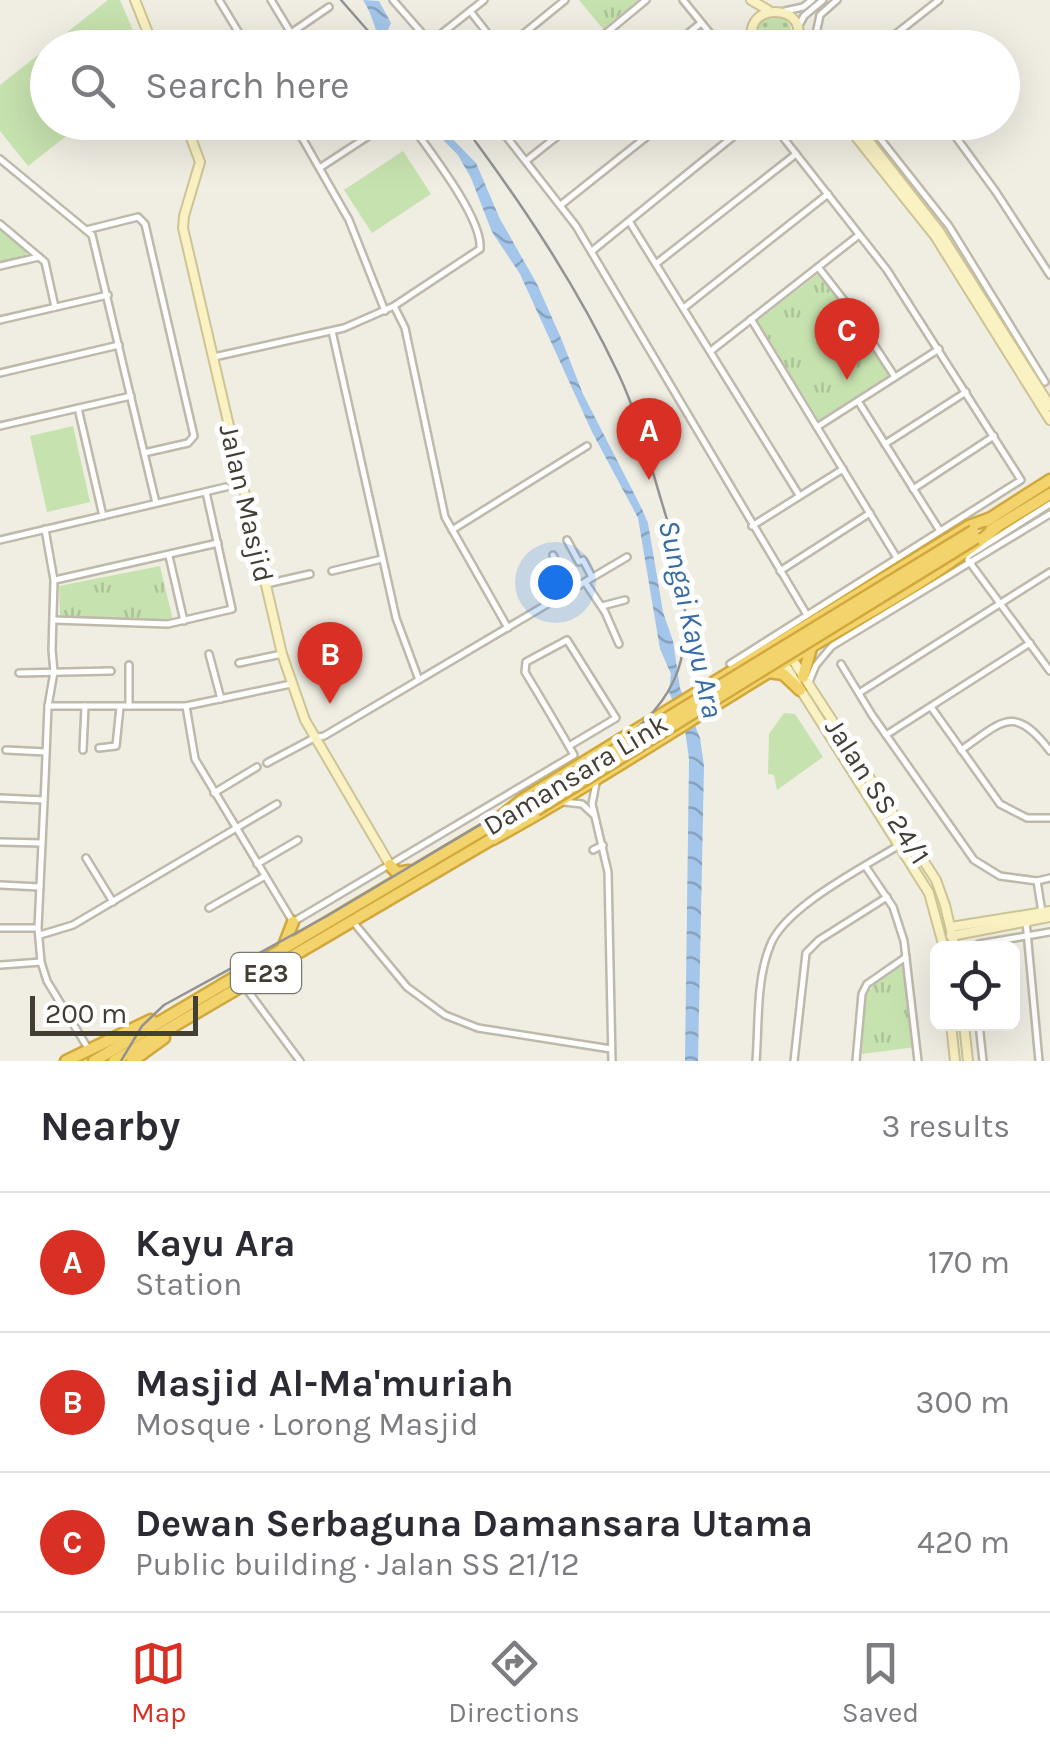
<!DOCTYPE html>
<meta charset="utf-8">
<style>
:root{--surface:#fff;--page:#f7f7f7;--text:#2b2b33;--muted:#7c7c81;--line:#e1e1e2;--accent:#d93025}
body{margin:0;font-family:Karla,sans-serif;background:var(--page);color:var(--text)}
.controls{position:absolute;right:30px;bottom:30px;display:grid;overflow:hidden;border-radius:15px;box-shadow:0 10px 40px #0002}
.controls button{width:90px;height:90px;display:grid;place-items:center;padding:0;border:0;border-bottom:2px solid var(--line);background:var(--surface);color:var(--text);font:50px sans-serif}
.scale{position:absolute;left:30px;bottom:25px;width:168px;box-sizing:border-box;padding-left:10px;border:5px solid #423e34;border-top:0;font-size:28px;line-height:35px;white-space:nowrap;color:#423e34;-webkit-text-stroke:8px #fff;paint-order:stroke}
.you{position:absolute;left:555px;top:582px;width:35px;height:35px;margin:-25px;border:8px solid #fff;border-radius:50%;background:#1a73e8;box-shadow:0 0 0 15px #1a73e833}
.badge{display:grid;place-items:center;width:65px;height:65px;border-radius:50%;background:var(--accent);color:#fff;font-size:32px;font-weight:700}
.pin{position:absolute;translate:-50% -82px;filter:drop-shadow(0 2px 5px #0008)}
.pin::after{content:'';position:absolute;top:52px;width:35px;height:30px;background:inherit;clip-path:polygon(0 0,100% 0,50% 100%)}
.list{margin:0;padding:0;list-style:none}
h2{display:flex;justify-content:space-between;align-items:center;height:130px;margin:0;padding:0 40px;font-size:42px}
h2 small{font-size:32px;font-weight:400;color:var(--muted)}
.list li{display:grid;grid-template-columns:65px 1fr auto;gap:30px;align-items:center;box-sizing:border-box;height:140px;padding:0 40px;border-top:2px solid var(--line)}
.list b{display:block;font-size:38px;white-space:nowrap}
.list p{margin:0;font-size:32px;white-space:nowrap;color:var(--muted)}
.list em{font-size:32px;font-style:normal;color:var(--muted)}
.icon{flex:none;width:55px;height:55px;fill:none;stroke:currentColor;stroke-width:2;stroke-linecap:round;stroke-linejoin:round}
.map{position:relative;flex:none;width:1050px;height:1061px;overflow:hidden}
.search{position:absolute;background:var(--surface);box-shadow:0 10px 40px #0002;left:30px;right:30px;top:30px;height:110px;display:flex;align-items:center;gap:25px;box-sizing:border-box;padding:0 35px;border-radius:55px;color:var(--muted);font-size:38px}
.sheet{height:550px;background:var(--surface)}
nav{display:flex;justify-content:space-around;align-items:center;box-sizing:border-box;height:140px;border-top:2px solid var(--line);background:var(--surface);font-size:28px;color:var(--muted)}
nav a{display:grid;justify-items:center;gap:5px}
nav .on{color:var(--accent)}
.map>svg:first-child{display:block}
.grass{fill:url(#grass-dots)}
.park{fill:url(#park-tufts)}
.pitch{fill:#c6e2ae}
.water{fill:url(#water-waves)}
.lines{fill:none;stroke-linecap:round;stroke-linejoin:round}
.street-casing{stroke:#beb9aa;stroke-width:10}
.secondary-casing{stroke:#cdc496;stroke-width:12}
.highway-casing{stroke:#d1a83c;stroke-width:15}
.street{stroke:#fff;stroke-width:5}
.secondary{stroke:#faf2c3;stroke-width:8}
.highway{stroke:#f3d36b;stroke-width:10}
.tram{stroke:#939393;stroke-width:2.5}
.highway-bridge-casing{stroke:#d1a83c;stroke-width:15;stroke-linecap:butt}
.highway-bridge{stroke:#f3d36b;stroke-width:10}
.labels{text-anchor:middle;stroke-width:10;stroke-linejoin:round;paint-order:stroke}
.shield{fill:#fff;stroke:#7b7871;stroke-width:2.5}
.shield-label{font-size:25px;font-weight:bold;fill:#423e34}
.street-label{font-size:28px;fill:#423e34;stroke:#fff}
.water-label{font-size:30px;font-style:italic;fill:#366ba5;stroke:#fff}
</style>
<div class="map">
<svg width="1050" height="1061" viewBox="0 0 1050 1061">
<defs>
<pattern id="grass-dots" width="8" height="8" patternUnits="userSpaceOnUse" patternTransform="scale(2.5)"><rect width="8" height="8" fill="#c6e2ae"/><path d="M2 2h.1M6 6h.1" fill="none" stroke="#abc396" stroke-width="1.8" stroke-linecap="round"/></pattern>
<pattern id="park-tufts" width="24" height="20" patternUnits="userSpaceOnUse" patternTransform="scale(2.5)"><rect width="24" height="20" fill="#c6e2ae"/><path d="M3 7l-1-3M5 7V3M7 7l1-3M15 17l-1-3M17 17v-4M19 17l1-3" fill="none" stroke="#abc396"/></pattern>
<pattern id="water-waves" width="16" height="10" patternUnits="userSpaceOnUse" patternTransform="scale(2.5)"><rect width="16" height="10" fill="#a3c6ea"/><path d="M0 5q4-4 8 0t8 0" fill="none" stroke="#86a2be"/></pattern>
</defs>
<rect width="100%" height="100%" fill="#f0eee3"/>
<!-- grass -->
<circle class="grass" cx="774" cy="32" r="17"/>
<!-- park -->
<g class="park">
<polygon points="579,0 638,0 603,29"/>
<polygon points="0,229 27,252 26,255 0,262"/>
<polygon points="818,274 839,300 890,375 819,420 757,321"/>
<polygon points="160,566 173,620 60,618 59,586"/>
<path d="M 895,965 L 907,968 L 916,1047 L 862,1054 C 864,1006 855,997 895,965 Z"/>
</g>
<!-- pitch -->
<g class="pitch">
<polygon points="108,0 120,0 140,47 48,48 48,122 83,123 28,166 0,131 0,85"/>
<polygon points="403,151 431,194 372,233 344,190"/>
<polygon points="809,296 821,319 808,326 796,303"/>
<polygon points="806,328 831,331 828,362 802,359"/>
<polygon points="73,426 90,502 47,512 30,436"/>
<polygon points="784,713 795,714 823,757 777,790 774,775 768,774 769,734"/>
</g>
<!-- water -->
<g class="water">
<path d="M 363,0 L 379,1 L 391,23 L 386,34 L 392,47 L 383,47 C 375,32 373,15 363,0 Z"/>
<polygon points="426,123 437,123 476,163 500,219 537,284 561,338 583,394 642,509 648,523 663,612 673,641 680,688 700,738 704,766 698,1061 685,1061 689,759 685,730 669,692 671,674 660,649 638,518 592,432 520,274 492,232 471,178 458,155"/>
</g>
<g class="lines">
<!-- street casing -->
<g class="street-casing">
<g id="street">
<polyline points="219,0 248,48"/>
<polyline points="271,0 300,48"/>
<polyline points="393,0 435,48"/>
<polyline points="683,0 722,48"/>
<polyline points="470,11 499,48"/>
<polyline points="785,11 803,7 812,0"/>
<polyline points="798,27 804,16 823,0"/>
<polyline points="291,33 329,7"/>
<polyline points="431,42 484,0"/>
<polyline points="347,48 355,42"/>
<polyline points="506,48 565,0"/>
<polyline points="588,48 646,0"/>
<polyline points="670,48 701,23"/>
<polyline points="813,48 820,15 837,0"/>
<polyline points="878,48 939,0"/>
<polyline points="293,122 349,220 385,311"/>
<polyline points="495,122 576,226 807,615"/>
<polyline points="867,122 949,226 1045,382"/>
<polyline points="945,122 996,192 1050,275"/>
<polyline points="298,131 312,122"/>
<polyline points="0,159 92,235 156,503"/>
<polyline points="526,161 575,122"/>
<polyline points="321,167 390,122"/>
<polyline points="562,204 665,122"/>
<polyline points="629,221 799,495"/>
<polyline points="0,224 45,262 55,307"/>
<polyline points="86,230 138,217 145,224 194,436 188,443 144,453"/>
<polyline points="592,251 751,122"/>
<polyline points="657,263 796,154"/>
<polyline points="0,266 39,257"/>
<polyline points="818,267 850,308 895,377"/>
<polyline points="394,306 405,328 445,517 508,628"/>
<polyline points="685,307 828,194"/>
<polyline points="751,319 897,558"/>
<polyline points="0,320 108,295"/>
<polyline points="332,331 396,618 419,680"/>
<polyline points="712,350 859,235"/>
<path d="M 214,357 L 344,328 L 394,306 L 480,249 C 483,218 428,149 409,122"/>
<polyline points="0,373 119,345"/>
<polyline points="858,401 940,531"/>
<polyline points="78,408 103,516"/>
<polyline points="0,426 131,396"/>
<polyline points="817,427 939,349"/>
<polyline points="885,444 966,392"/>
<polyline points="913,489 994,436"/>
<polyline points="752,526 843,469"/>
<polyline points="45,529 54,580 52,650 54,672 48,706 45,780 38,928 41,962 47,981 89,1050"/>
<polyline points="452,530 587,446"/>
<polyline points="0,540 226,487"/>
<polyline points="567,540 579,562 583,560 592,577"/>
<polyline points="553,555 570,590"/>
<polyline points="169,556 184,621"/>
<polyline points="968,556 1050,504"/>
<polyline points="968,560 1050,671"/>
<polyline points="332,571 382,559"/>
<polyline points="780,571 870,513"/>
<polyline points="55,580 218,543"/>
<polyline points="585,582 605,612 619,644"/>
<polyline points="266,584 310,574"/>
<polyline points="602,606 625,600"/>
<polyline points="54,620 168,624 232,609 206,492"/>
<polyline points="209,654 221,699"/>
<polyline points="239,663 282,654"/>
<polyline points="730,664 1021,480 887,270 771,122"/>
<polyline points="841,664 872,715 974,860 1000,876 1037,881 1050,878"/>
<polyline points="129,665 129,706"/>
<polyline points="19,673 111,671"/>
<polyline points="808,684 816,665 832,646 1050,514"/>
<polyline points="859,693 1050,572"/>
<polyline points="48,706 186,706 291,684"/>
<path d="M 186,706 L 195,759 L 293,922 L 574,755 C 558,727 542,700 525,672 L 526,662 L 567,640 L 616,718 L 569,746"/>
<polyline points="931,707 1000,804 1027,818 1050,818"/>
<polyline points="886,735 1030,643"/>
<polyline points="99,748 116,746 120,707"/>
<polyline points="6,750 46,752"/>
<polyline points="83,750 85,706"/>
<path d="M 961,750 C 1002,722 1014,703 1050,751"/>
<polyline points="267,763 314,738 324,736 627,557"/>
<polyline points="596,783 592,804 608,872 612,1061"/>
<polyline points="214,793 257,767"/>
<polyline points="0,798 44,800"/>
<polyline points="564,802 582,804 594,815"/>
<polyline points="0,842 42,843"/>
<polyline points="593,850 603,845"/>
<polyline points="86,858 113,902"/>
<polyline points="257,864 298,840"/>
<polyline points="866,867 893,907 904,941 918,1061"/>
<polyline points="1037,881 1042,912"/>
<polyline points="0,885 40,887"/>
<polyline points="209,908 265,876"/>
<polyline points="1026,921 1039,1061"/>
<polyline points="354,923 407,987 445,1015 478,1028 611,1049"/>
<polyline points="0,928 37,928"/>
<polyline points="40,935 73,925 277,804"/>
<polyline points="973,948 979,944 1050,932"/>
<polyline points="1,965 41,962"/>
<polyline points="245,987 300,1061"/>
<polyline points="979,1024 983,1061"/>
<path d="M 756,1061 C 759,1024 756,980 770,946 C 785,905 871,864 909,839"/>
<polyline points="794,1061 806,953 819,940 887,897"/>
<polyline points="856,1061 862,994 867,984 906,957"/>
</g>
</g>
<!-- secondary casing -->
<g class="secondary-casing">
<g id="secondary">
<polyline points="135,0 154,48"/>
<polyline points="751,0 768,10"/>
<path d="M 756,48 C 732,0 819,0 794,48"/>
<polyline points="185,122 200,162 184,216 183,228 282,654 305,720 390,865"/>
<polyline points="844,122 935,236 1050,420"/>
<polyline points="854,122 939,231 1050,406"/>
<polyline points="789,654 936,880 945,905 955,948"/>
<polyline points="783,662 929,893 944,948"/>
<polyline points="951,927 1050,911"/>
<polyline points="951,936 1050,917"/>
<polyline points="951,1024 955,1061"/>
<polyline points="964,1024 968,1061"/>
</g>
</g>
<!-- highway casing -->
<g class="highway-casing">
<g id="highway">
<polyline points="986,521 1050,480"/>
<polyline points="991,530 1050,494"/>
<polyline points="768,672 783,674 800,690"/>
<polyline points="803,677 811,648"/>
<polyline points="489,826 522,800 969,526 991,518"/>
<path d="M 493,839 C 595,783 692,718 792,658 C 861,616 935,579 997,527"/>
<polyline points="390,865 397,873 409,871"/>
<polyline points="283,948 293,922"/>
<polyline points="66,1061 151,1020"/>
<polyline points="94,1061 493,824"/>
<polyline points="114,1061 497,836"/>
<polyline points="132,1061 164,1038"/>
</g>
</g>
<!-- street -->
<use href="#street" class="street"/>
<!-- secondary -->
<use href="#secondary" class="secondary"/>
<!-- highway -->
<use href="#highway" class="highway"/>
<!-- tram -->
<g class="tram">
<polyline points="341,0 383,48"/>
<path d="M 121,1061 L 142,1026 L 164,1005 L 327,916 L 625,738 C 651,718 673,693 681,660 C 693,609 677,552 662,503 C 649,460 638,415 618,373 C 576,284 520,201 461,122"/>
</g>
<!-- highway-bridge casing -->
<g class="highway-bridge-casing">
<g id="highway-bridge">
<polyline points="532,801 973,531"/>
<polyline points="536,810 976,538"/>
</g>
</g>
<!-- highway-bridge -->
<use href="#highway-bridge" class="highway-bridge"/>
</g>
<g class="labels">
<!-- shield labels -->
<rect class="shield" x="231" y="953" width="70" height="40" rx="8"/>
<g class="shield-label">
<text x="266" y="982">E23</text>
</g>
<!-- street labels -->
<g class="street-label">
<text transform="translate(247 503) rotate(77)" y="10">Jalan Masjid</text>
<text transform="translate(575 774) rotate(-31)" y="10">Damansara Link</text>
<text transform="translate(878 791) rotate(57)" y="10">Jalan SS 24/1</text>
</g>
<!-- water labels -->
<g class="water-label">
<text transform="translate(691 619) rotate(77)" y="10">Sungai Kayu Ara</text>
</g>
</g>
</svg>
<div class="controls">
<button><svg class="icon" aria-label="locate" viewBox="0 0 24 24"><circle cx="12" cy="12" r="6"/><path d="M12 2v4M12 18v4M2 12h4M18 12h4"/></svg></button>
</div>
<div class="scale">200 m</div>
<div class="you"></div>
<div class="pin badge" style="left:649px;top:480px">A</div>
<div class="pin badge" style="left:330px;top:704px">B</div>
<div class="pin badge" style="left:847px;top:380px">C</div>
<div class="search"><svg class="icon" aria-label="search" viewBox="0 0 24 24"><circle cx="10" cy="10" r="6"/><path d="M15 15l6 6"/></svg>Search here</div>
</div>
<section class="sheet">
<h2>Nearby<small>3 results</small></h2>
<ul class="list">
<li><span class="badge">A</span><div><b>Kayu Ara</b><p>Station</p></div><em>170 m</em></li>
<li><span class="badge">B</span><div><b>Masjid Al-Ma'muriah</b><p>Mosque · Lorong Masjid</p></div><em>300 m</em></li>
<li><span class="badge">C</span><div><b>Dewan Serbaguna Damansara Utama</b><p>Public building · Jalan SS 21/12</p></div><em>420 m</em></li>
</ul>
</section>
<nav>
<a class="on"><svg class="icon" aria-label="map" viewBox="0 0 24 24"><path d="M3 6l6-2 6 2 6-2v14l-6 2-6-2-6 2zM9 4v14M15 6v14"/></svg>Map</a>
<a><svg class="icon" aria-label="directions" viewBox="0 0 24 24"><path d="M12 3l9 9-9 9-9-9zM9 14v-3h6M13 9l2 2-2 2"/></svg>Directions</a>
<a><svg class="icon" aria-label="saved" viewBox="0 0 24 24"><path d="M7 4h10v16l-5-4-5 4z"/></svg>Saved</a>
</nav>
